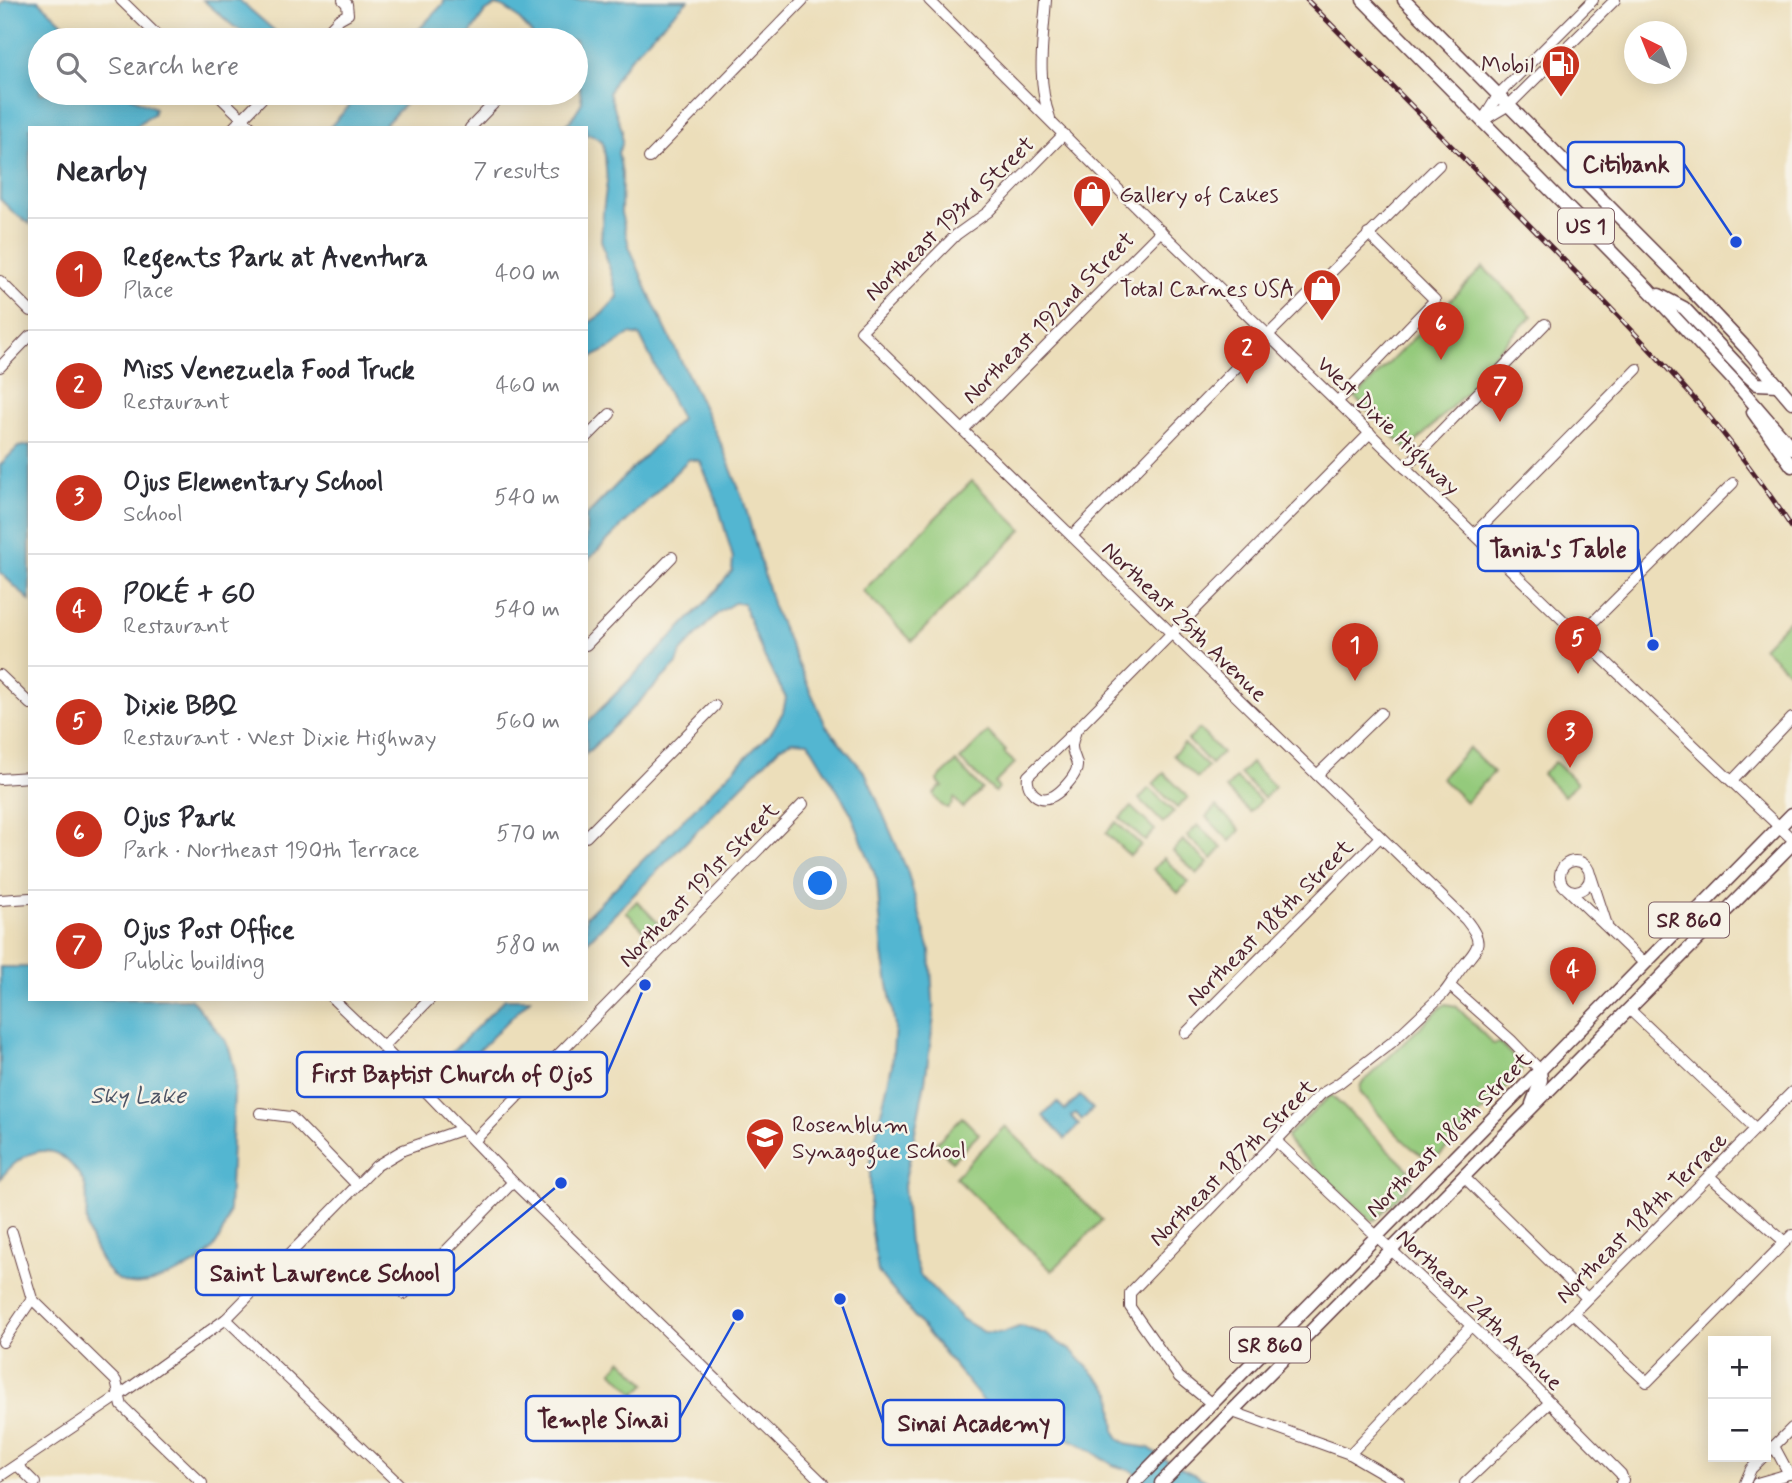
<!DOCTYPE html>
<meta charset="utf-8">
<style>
:root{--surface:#fff;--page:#f2f2f3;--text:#2b2b33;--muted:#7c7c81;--line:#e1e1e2;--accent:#c8321e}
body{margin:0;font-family:Mynerve,sans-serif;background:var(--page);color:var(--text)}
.controls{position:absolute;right:21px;bottom:21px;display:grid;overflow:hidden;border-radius:0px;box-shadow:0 4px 18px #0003}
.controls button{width:63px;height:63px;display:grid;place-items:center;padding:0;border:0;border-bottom:2px solid var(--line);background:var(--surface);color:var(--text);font:35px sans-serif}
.compass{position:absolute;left:1624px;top:21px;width:63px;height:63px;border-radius:50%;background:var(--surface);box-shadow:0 4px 18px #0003;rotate:317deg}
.you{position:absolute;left:821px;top:884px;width:24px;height:24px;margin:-18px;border:5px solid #fff;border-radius:50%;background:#1a73e8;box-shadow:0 0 0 10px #1a73e833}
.badge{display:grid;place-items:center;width:46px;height:46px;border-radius:50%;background:var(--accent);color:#fff;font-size:23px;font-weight:700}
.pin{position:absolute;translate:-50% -58px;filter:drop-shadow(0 2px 4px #0008)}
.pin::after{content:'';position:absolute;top:37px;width:24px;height:21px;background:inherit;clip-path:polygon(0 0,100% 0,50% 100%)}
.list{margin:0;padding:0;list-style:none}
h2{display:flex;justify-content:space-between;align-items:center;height:91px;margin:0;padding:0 28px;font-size:30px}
h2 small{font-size:23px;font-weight:400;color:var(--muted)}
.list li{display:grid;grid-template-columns:46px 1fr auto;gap:21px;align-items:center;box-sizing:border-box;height:112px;padding:0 28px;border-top:2px solid var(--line)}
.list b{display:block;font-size:26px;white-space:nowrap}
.list p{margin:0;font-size:23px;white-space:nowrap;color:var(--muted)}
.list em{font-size:23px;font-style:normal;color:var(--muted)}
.icon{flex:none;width:38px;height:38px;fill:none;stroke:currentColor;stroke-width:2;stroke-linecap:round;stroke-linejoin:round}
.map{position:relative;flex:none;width:1792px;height:1483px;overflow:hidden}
.search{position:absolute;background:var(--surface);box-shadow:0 4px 18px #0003;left:28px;top:28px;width:560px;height:77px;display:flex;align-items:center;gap:18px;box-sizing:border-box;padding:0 24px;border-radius:38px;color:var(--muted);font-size:26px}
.panel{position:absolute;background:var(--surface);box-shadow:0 4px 18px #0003;left:28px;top:126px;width:560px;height:875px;border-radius:0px}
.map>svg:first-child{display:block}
.green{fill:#94ca7c;stroke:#6f7454;stroke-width:2}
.water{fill:#52b6d1;stroke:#4e6a7e;stroke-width:2}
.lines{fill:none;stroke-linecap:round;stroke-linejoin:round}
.minor-casing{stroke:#623c40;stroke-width:12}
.major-casing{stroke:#623c40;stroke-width:15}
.minor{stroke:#fff;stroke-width:10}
.major{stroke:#fff;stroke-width:12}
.rail-casing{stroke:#4a1f2b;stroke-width:5}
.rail{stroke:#f7f3e8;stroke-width:2.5;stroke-dasharray:8;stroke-linecap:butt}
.labels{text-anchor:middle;stroke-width:5;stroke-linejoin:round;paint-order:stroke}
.shield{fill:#f7f3e8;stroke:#7e5f64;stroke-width:2}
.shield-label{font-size:21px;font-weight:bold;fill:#4a1f2b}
.poi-label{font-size:23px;fill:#4a1f2b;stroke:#f7f3e8;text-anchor:end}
.street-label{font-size:23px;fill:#4a1f2b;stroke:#f7f3e8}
.water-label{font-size:24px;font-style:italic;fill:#4d5465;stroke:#f7f3e8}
.leader{fill:none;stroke:#1d4ed8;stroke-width:2.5}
.callout-dot{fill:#1d4ed8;stroke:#f7f3e8;stroke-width:2.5}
.callout{fill:#f7f3e8;stroke:#1d4ed8;stroke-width:2.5}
.callout-label{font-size:24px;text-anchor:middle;font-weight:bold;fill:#4a1f2b}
</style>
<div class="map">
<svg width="1792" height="1483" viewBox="0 0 1792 1483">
<rect width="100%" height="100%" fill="#f7f3e8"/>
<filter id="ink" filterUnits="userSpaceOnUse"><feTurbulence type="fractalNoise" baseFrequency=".0143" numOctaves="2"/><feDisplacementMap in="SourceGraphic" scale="14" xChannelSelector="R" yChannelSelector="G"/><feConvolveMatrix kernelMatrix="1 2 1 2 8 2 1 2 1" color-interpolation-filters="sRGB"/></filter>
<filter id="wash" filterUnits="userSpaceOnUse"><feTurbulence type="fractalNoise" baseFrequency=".00686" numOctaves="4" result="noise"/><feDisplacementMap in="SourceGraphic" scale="28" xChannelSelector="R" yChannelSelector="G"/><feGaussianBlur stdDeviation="1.57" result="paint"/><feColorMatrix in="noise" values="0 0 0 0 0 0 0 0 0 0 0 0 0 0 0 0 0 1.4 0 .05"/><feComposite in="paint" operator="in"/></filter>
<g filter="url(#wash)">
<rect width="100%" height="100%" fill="#ecdeba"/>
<!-- green -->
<g class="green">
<polygon points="1483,267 1532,316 1494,354 1491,358 1489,370 1408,450 1355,398"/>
<polygon points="972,481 1022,530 912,641 863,591"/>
<polygon points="1792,617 1792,675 1763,647"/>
<polygon points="1199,729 1222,753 1211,764 1188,740"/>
<polygon points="988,732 1006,751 1004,753 1015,763 995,783 999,788 995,792 960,760"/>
<polygon points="1184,744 1208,767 1197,778 1173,755"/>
<polygon points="1469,748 1494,772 1466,802 1441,778"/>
<path d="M 956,762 L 982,789 L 963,808 L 954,798 L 952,804 L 948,808 C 942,807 936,800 934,794 L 939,788 L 943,787 L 937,780 Z"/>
<polygon points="1555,762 1577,783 1564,796 1542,774"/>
<polygon points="1251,763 1275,787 1264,798 1240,774"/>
<polygon points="1164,773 1188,797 1177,808 1153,784"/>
<polygon points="1236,778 1261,801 1250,812 1226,789"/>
<polygon points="1149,788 1174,812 1163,823 1139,799"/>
<polygon points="1216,806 1240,830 1230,841 1206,817"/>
<polygon points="1131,807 1155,830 1145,841 1120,818"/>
<polygon points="1116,822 1141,845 1130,856 1106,833"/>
<polygon points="1198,825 1222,848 1212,859 1187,836"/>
<polygon points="1183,840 1208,863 1197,874 1173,851"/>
<polygon points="1164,858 1188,882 1178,893 1153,869"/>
<polygon points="637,901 660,925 650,936 626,912"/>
<path d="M 1446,1004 L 1456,1006 L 1493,1044 L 1500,1043 L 1523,1067 L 1519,1074 L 1440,1155 L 1432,1159 C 1410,1155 1375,1109 1360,1092 L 1361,1084 L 1441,1007 Z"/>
<path d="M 1331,1095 L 1409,1170 C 1413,1176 1414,1179 1409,1186 L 1375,1220 L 1371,1220 L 1289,1143 L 1287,1136 Z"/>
<polygon points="962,1117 979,1134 952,1161 935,1144"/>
<polygon points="1005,1126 1102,1220 1052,1271 955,1177"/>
<polygon points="622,1360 646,1384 635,1394 612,1371"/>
</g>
<!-- water -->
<g class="water">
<polygon points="5,0 38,0 81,40 40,40 40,93 127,93 131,97 155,108 153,115 146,118 135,128 30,128 30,224 13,212 0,199 0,5"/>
<polygon points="203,0 239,0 275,31 279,40 257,40 233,26"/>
<path d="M 443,0 L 688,0 C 663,25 621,60 609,93 L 622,130 L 622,145 L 618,152 L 622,174 L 621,213 L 629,246 L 649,294 L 722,446 L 744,502 L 773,607 L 826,726 L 866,774 L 907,870 L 930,951 L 934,1017 L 925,1082 L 904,1186 L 909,1243 L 920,1275 L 962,1319 L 984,1332 L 1003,1333 L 1021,1326 L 1045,1334 L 1073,1352 L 1112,1393 L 1115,1432 L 1120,1440 L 1130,1445 L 1149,1448 L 1169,1462 L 1211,1483 L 1148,1483 L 1132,1471 L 1113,1465 L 1082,1445 L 1033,1421 L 988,1407 L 878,1272 L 870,1220 L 870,1161 L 892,1065 L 895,1026 L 883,954 L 877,880 L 851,813 L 808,742 L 792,741 L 780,747 L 586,943 L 586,917 L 772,731 L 783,712 L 786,698 L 763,654 L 743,603 L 734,603 L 718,613 L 681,652 L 677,664 L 586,754 L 586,724 L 707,601 L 732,571 L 733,558 L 717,501 L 700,461 L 689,459 L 586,562 L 586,516 L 681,419 L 640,336 L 630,334 L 609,349 L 586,360 L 586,325 L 602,314 L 618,297 L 601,240 L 603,211 L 607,182 L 605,156 L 602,141 L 590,134 L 586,135 L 586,128 L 561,128 L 571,120 L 582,102 L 579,84 L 576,81 L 576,40 L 537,40 C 525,26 514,9 496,5 L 485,12 L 466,40 L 409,40 L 444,3 Z"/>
<polygon points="361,93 415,93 382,128 329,128"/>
<polygon points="30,445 30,601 0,572 0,465 18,447"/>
<path d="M 0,967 L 30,967 L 30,999 L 191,999 L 225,1040 L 230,1051 L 235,1071 L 229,1210 C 224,1237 210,1260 183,1270 C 150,1284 121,1298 100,1259 C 94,1248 88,1237 87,1224 C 85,1212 89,1198 85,1186 C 83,1179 79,1174 74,1168 C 49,1137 21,1153 0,1179 Z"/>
<polygon points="505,999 530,999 463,1066 455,1065 452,1062 451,1053"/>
<polygon points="1080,1096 1093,1109 1082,1120 1076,1113 1071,1116 1079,1125 1065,1139 1043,1116 1057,1102 1065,1110"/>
</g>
</g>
<g filter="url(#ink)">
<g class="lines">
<!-- minor casing -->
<g class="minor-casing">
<g id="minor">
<polyline points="121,0 162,40"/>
<polyline points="929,0 1145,216 1599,655 1792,839"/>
<path d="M 1046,0 C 1043,40 1036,80 1050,118"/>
<polyline points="319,40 339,19 348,14 347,4 343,0"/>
<polyline points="216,93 252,128"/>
<polyline points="1484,118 1499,94 1593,0"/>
<polyline points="1482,121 1509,105 1615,0"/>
<polyline points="233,128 267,93"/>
<polyline points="470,128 501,96"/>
<path d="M 1064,134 L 988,212 L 956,235 L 861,331 L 1466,920 C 1487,946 1476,948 1460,970 C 1454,978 1450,986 1443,994 L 1391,1043 L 1339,1083 L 1321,1094 L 1130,1293 L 1130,1307 L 1179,1377 L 1212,1404"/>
<polyline points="649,158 803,0"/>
<polyline points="0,281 30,311"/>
<polyline points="0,367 30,336"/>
<polyline points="1337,402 1435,300 1368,234"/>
<polyline points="963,430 1161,231"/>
<polyline points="586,438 610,414"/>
<polyline points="1405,468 1545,324"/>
<polyline points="1474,534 1637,369"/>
<polyline points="1072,536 1268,335 1439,165"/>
<polyline points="1579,636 1733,483"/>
<polyline points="586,645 672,557"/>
<polyline points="0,675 30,704"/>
<path d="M 1076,730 C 1075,735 1072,741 1072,746 C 1072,757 1081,763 1075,773 C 1071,781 1059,794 1051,797 C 1037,803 1026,789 1028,776 L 1076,730 L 1370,433"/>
<polyline points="1317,775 1381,713"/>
<polyline points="0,779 30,777"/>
<polyline points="1732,781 1792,718"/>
<polyline points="586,837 715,706"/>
<circle cx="1575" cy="876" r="15"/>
<polyline points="1591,876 1607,925"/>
<polyline points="1568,890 1645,964"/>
<polyline points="0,900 30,898"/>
<polyline points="1450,986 1511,1040 1540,1070"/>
<polyline points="333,999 383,1047 513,1182 823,1483"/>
<polyline points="1629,1009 1756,1129"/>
<polyline points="1186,1033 1380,837"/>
<polyline points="383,1047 430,999"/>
<polyline points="260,1113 291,1117 357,1185"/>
<polyline points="474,1141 803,804"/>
<polyline points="1276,1141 1515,1367 1621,1474 1623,1480 1621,1483"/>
<polyline points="1709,1176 1785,1242"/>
<polyline points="1464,1177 1587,1298"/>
<polyline points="404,1294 513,1182"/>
<polyline points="32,1299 116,1381 122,1406 202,1483"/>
<polyline points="1573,1313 1647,1382 1792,1235"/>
<polyline points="226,1319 398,1483"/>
<polyline points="3,1342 32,1299 12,1232"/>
<polyline points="1515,1367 1573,1313 1792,1092"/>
<polyline points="1233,1412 1350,1454 1400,1483"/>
<polyline points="1774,1446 1789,1474"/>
<polyline points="1350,1454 1471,1326"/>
<polyline points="1766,1454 1792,1428"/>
<polyline points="17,1465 35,1483"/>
<polyline points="0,1476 120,1395 226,1319 376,1166 403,1150 463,1129"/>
<polyline points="1465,1483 1550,1402"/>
<polyline points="1745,1483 1751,1469 1763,1457"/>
<polyline points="1757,1483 1792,1473"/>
</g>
</g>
<!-- major casing -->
<g class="major-casing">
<g id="major">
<polyline points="1363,0 1649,290 1735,382 1792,448"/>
<polyline points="1404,0 1677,275 1746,348 1792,402"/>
<polyline points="1659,295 1684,308 1746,374 1757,384 1778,385"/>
<polyline points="1753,412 1792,466"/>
<polyline points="1532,1104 1541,1080 1540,1070"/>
<polyline points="1134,1483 1792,814"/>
<polyline points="1161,1483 1792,844"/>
</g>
</g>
<!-- minor -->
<use href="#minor" class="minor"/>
<!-- major -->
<use href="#major" class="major"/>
<!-- rail casing -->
<g class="rail-casing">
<path id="rail" d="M 1307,0 C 1387,81 1467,161 1546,242 C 1635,332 1723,421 1792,528"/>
</g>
<!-- rail -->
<use href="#rail" class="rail"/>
</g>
</g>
<!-- icons -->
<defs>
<g id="fuel-pin" transform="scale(2.0125)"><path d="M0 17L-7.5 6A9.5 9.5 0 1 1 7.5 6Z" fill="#c8321e" stroke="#f7f3e8"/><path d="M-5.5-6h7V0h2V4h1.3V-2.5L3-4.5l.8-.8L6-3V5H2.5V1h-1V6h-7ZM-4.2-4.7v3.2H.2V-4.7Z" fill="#fff"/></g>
<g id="shop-pin" transform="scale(2.0125)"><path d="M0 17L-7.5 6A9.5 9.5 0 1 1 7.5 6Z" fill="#c8321e" stroke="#f7f3e8"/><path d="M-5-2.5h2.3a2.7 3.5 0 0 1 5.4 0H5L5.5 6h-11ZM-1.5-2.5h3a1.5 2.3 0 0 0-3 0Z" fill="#fff"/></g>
<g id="school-pin" transform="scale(2.0125)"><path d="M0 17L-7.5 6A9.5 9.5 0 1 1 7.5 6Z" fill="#c8321e" stroke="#f7f3e8"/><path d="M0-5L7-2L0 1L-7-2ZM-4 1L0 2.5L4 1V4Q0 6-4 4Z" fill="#fff"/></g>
</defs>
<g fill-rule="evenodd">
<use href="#fuel-pin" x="1561" y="64"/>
<use href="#shop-pin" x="1092" y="194"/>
<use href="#shop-pin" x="1322" y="288"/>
<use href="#school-pin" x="765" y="1137"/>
</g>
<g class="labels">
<!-- shield labels -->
<g class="shield">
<rect x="1558" y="208.5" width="56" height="35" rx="5"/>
<rect x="1649" y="902.5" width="80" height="35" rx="5"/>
<rect x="1230" y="1327.5" width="80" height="35" rx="5"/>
</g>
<g class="shield-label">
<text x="1586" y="233">US 1</text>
<text x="1689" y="927">SR 860</text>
<text x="1270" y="1352">SR 860</text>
</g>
<!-- poi labels -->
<g class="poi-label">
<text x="1534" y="72">Mobil</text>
<text x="1119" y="202" text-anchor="start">Gallery of Cakes</text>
<text x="1295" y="296">Total Carnes USA</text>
<text x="792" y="1132" text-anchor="start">Rosenblum<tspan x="792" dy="26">Synagogue School</tspan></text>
</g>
<!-- street labels -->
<g class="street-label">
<text transform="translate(949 218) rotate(-44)" y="8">Northeast 193rd Street</text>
<text transform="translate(1048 317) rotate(-45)" y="8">Northeast 192nd Street</text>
<text transform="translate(1389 425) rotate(44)" y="8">West Dixie Highway</text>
<text transform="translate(1185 621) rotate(44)" y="8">Northeast 25th Avenue</text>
<text transform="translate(698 884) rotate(-46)" y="8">Northeast 191st Street</text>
<text transform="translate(1269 922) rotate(-45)" y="8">Northeast 188th Street</text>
<text transform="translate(1448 1134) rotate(-45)" y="8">Northeast 186th Street</text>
<text transform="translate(1232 1162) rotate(-45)" y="8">Northeast 187th Street</text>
<text transform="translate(1641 1217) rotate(-45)" y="8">Northeast 184th Terrace</text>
<text transform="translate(1480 1309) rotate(44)" y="8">Northeast 24th Avenue</text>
</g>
<!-- water labels -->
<g class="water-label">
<text x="138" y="1103">Sky Lake</text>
</g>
</g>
<!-- callouts -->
<path class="leader" d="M1736 242L1684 164M1653 645L1638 549M645 985L607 1074M561 1183L454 1272M738 1315L680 1418M840 1299L883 1423"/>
<g class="callout-dot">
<circle cx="1736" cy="242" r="7"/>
<circle cx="1653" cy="645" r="7"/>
<circle cx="645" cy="985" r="7"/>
<circle cx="561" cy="1183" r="7"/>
<circle cx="738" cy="1315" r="7"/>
<circle cx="840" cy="1299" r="7"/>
</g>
<g class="callout">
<rect x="1568" y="142" width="116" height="45" rx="7"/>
<rect x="1478" y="526" width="160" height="45" rx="7"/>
<rect x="297" y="1052" width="310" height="45" rx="7"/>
<rect x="196" y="1250" width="258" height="45" rx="7"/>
<rect x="526" y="1396" width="154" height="45" rx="7"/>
<rect x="883" y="1400" width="181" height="45" rx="7"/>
</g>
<g class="callout-label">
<text x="1626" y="172">Citibank</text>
<text x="1558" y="557">Tania's Table</text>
<text x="452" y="1082">First Baptist Church of Ojos</text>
<text x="325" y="1281">Saint Lawrence School</text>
<text x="603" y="1427">Temple Sinai</text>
<text x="974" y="1431">Sinai Academy</text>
</g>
</svg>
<div class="controls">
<button>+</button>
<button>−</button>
</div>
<svg class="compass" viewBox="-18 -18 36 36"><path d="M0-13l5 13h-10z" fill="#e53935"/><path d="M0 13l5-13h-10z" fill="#7c7c81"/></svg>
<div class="you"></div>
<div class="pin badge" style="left:1355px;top:681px">1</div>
<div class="pin badge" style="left:1247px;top:384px">2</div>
<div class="pin badge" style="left:1570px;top:768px">3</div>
<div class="pin badge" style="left:1573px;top:1005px">4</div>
<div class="pin badge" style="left:1578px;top:674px">5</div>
<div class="pin badge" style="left:1441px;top:360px">6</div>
<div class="pin badge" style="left:1500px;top:422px">7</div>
<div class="search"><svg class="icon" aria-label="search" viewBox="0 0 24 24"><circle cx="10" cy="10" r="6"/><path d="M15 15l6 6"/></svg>Search here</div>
<section class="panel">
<h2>Nearby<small>7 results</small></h2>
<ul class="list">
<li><span class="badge">1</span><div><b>Regents Park at Aventura</b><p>Place</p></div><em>400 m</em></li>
<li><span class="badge">2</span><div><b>Miss Venezuela Food Truck</b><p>Restaurant</p></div><em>460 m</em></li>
<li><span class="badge">3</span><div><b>Ojus Elementary School</b><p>School</p></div><em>540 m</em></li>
<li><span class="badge">4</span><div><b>POKÉ + GO</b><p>Restaurant</p></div><em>540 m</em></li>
<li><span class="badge">5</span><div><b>Dixie BBQ</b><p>Restaurant · West Dixie Highway</p></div><em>560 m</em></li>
<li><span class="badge">6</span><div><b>Ojus Park</b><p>Park · Northeast 190th Terrace</p></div><em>570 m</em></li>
<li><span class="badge">7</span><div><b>Ojus Post Office</b><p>Public building</p></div><em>580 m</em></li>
</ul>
</section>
</div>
